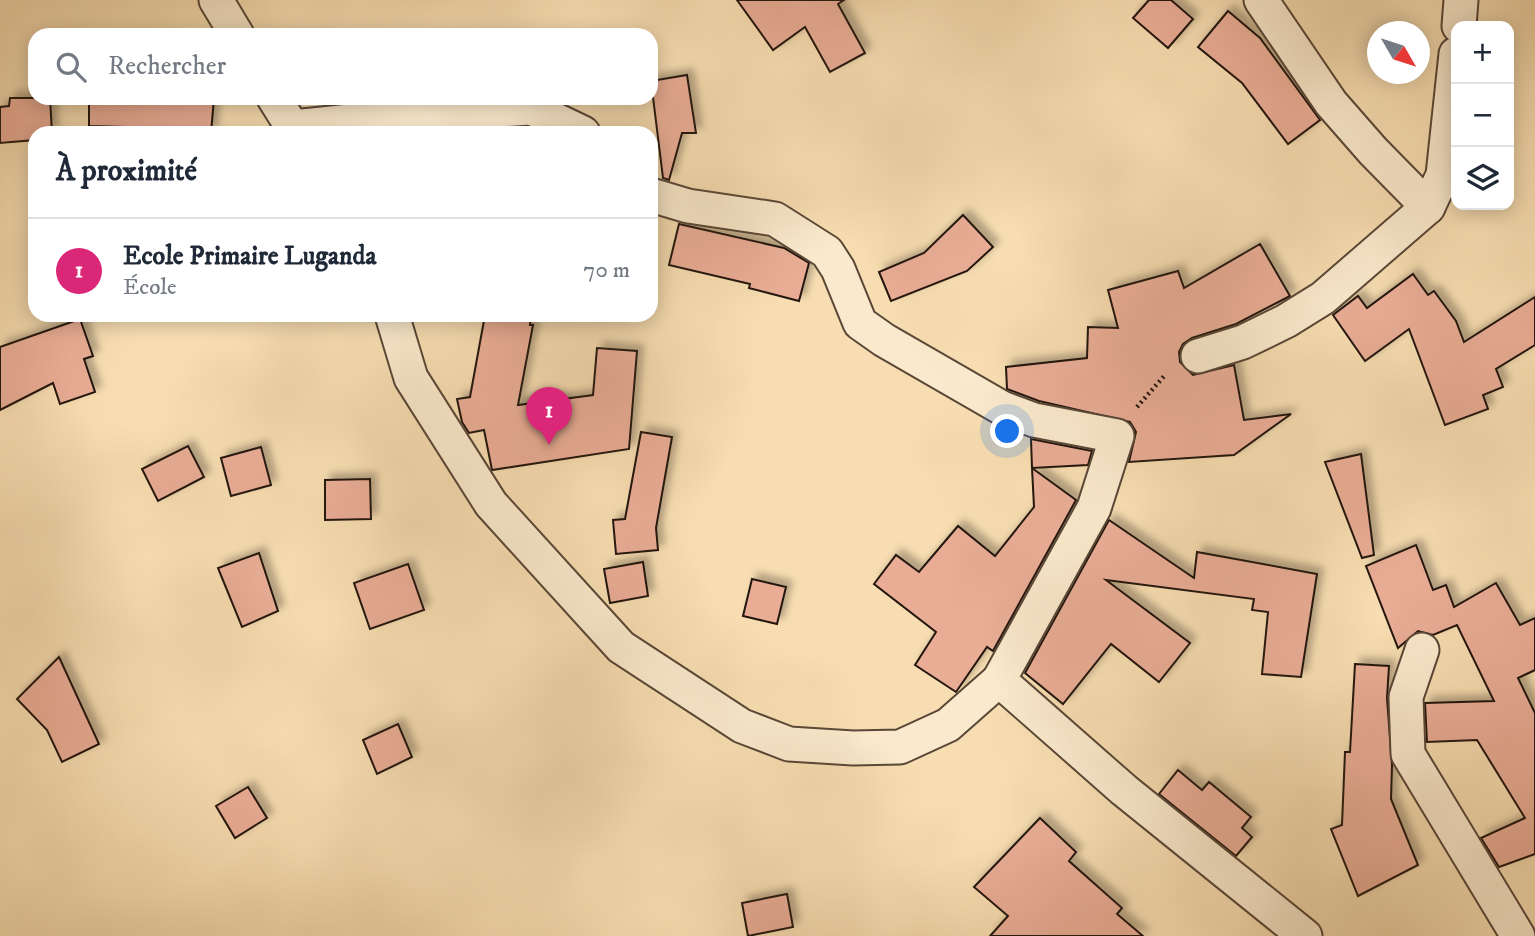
<!DOCTYPE html>
<html lang="fr">
<meta charset="utf-8">
<style>
:root{--surface:#fff;--page:#f2f2f3;--text:#1f2937;--muted:#747a83;--line:#e0e1e3;--accent:#db2777}
body{margin:0;font-family:"IM FELL DW Pica",serif;background:var(--page);color:var(--text)}
.controls{position:absolute;right:21px;top:21px;display:grid;overflow:hidden;border-radius:14px;box-shadow:0 4px 18px #0003}
.controls button{width:63px;height:63px;display:grid;place-items:center;padding:0;border:0;border-bottom:2px solid var(--line);background:var(--surface);color:var(--text);font:35px sans-serif}
.compass{position:absolute;left:1367px;top:21px;width:63px;height:63px;border-radius:50%;background:var(--surface);box-shadow:0 4px 18px #0003;rotate:129deg}
.you{position:absolute;left:1008px;top:432px;width:24px;height:24px;margin:-18px;border:5px solid #fff;border-radius:50%;background:#1a73e8;box-shadow:0 0 0 10px #1a73e833}
.badge{display:grid;place-items:center;width:46px;height:46px;border-radius:50%;background:var(--accent);color:#fff;font-size:23px;font-weight:700}
.pin{position:absolute;translate:-50% -58px;filter:drop-shadow(0 2px 4px #0008)}
.pin::after{content:'';position:absolute;top:37px;width:24px;height:21px;background:inherit;clip-path:polygon(0 0,100% 0,50% 100%)}
.list{margin:0;padding:0;list-style:none}
h2{display:flex;justify-content:space-between;align-items:center;height:91px;margin:0;padding:0 28px;font-size:30px}
h2 small{font-size:23px;font-weight:400;color:var(--muted)}
.list li{display:grid;grid-template-columns:46px 1fr auto;gap:21px;align-items:center;box-sizing:border-box;height:105px;padding:0 28px;border-top:2px solid var(--line)}
.list b{display:block;font-size:26px;white-space:nowrap}
.list p{margin:0;font-size:23px;white-space:nowrap;color:var(--muted)}
.list em{font-size:23px;font-style:normal;color:var(--muted)}
.icon{flex:none;width:38px;height:38px;fill:none;stroke:currentColor;stroke-width:2;stroke-linecap:round;stroke-linejoin:round}
.map{position:relative;flex:none;width:1535px;height:936px;overflow:hidden}
.search{position:absolute;background:var(--surface);box-shadow:0 4px 18px #0003;left:28px;top:28px;width:630px;height:77px;display:flex;align-items:center;gap:18px;box-sizing:border-box;padding:0 24px;border-radius:21px;color:var(--muted);font-size:26px}
.panel{position:absolute;background:var(--surface);box-shadow:0 4px 18px #0003;left:28px;top:126px;width:630px;height:196px;border-radius:21px}
.map>svg:first-child{display:block}
.building{fill:#e9ad96;stroke:#24150e;stroke-width:2;filter:url(#shadow)}
.lines{fill:none;stroke-linecap:round;stroke-linejoin:round}
.street-casing{stroke:#594737;stroke-width:37}
.path{stroke:#24150e;stroke-width:4.5;stroke-dasharray:2 3.5;stroke-linecap:butt}
.street{stroke:#fae9cc;stroke-width:33}
</style>
<div class="map">
<svg width="1535" height="936" viewBox="0 0 1535 936">
<defs>
<filter id="shadow"><feDropShadow dx="6" dy="-6" stdDeviation="3.5" flood-color="#0004"/></filter>
</defs>
<rect width="100%" height="100%" fill="#f7ddb1"/>
<filter id="stains"><feTurbulence type="fractalNoise" baseFrequency=".00286" numOctaves="4"/><feColorMatrix values="0 0 0 0 .2 0 0 0 0 .09 0 0 0 0 .02 0 0 0 .5 -.17"/></filter>
<radialGradient id="worn" r=".72"><stop offset=".6" stop-color="#630" stop-opacity="0"/><stop offset="1" stop-color="#630" stop-opacity=".3"/></radialGradient>
<!-- building -->
<g class="building">
<polygon points="737,0 844,0 838,4 865,53 830,72 805,27 773,50"/>
<polygon points="1149,0 1171,0 1193,19 1168,48 1133,18"/>
<polygon points="1228,11 1260,38 1320,120 1288,144 1242,83 1198,47"/>
<polygon points="687,75 696,133 682,133 669,180 663,178 651,81"/>
<polygon points="10,98 50,98 52,133 35,133 35,140 0,143 0,107 9,106"/>
<polygon points="89,98 214,98 211,133 160,133 162,128 89,126"/>
<polygon points="963,215 993,247 967,271 891,301 879,272 924,253"/>
<polygon points="679,224 784,248 809,263 799,301 749,288 750,284 669,265"/>
<polygon points="1260,244 1290,296 1236,324 1192,338 1183,344 1179,352 1180,362 1193,375 1234,365 1244,420 1291,414 1234,455 1129,462 1136,432 1130,422 1039,401 1007,389 1006,367 1087,358 1088,327 1118,328 1108,290 1178,271 1184,288"/>
<polygon points="1413,274 1428,295 1434,291 1456,321 1464,342 1535,297 1535,345 1496,369 1503,387 1483,395 1488,409 1445,425 1409,329 1365,361 1333,315 1358,296 1367,308"/>
<polygon points="485,315 531,315 530,325 533,325 518,405 593,395 597,348 637,351 629,449 492,470 484,430 469,433 462,422 457,399 470,397"/>
<polygon points="80,319 93,356 84,359 95,392 60,404 53,383 0,410 0,347"/>
<polygon points="641,432 672,437 656,528 658,550 616,554 613,520 625,519"/>
<polygon points="1031,439 1092,451 1088,465 1032,468"/>
<polygon points="188,446 204,477 158,501 142,469"/>
<polygon points="261,447 271,485 231,496 221,458"/>
<polygon points="1361,454 1374,555 1362,558 1325,462"/>
<polygon points="1032,468 1076,500 993,651 987,647 956,692 915,665 936,632 874,584 896,555 919,572 958,526 995,556 1034,507"/>
<polygon points="370,479 371,519 325,520 325,480"/>
<polygon points="1109,520 1194,578 1197,552 1317,574 1301,677 1262,674 1268,612 1252,610 1254,599 1106,580 1190,643 1159,682 1111,644 1063,704 1025,673"/>
<polygon points="1416,545 1433,590 1446,585 1454,607 1496,583 1520,625 1535,618 1535,670 1518,678 1535,713 1535,854 1499,867 1481,838 1525,818 1477,740 1427,742 1425,703 1494,701 1457,625 1433,635 1418,631 1398,648 1366,566"/>
<polygon points="259,553 278,611 242,627 218,568"/>
<polygon points="643,562 648,596 610,603 604,569"/>
<polygon points="408,564 424,610 370,629 354,583"/>
<polygon points="752,579 786,587 777,624 743,616"/>
<polygon points="59,657 99,744 62,762 47,730 17,699"/>
<polygon points="1355,664 1389,666 1387,698 1392,765 1391,799 1418,865 1358,896 1331,829 1342,825 1345,752 1350,752"/>
<polygon points="398,724 412,757 377,774 363,740"/>
<polygon points="1178,770 1202,790 1209,782 1251,817 1242,828 1252,837 1236,856 1159,794"/>
<polygon points="248,787 267,818 235,838 216,806"/>
<polygon points="1040,818 1076,852 1069,861 1122,908 1117,914 1143,936 990,936 1008,916 974,887"/>
<polygon points="787,894 793,927 748,936 742,903"/>
</g>
<g class="lines">
<!-- street casing -->
<g class="street-casing">
<g id="street">
<polyline points="216,0 237,35"/>
<polyline points="1261,0 1331,103 1373,151 1428,207"/>
<polyline points="1459,26 1461,0"/>
<polyline points="274,98 296,133"/>
<polyline points="293,127 399,116 531,108 583,133"/>
<polyline points="651,195 688,206 775,219 827,252 838,269 860,323 884,340 1002,408 1034,420 1117,436 1094,508 999,680 1124,790 1305,936"/>
<polyline points="392,315 411,378 491,504 621,647 742,726 789,744 853,748 900,747 948,725 999,680"/>
<polyline points="1198,356 1243,342 1286,321 1323,298 1428,207 1443,175 1456,54"/>
<polyline points="1422,650 1406,697 1408,754 1518,936"/>
</g>
</g>
<!-- path -->
<polyline class="path" points="1137,407 1166,374"/>
<!-- street -->
<use href="#street" class="street"/>
</g>
<rect width="100%" height="100%" filter="url(#stains)"/>
<rect width="100%" height="100%" fill="url(#worn)"/>
</svg>
<div class="controls">
<button>+</button>
<button>−</button>
<button><svg class="icon" aria-label="layers" viewBox="0 0 24 24"><path d="M12 4l9 5-9 5-9-5zM3 14l9 5 9-5"/></svg></button>
</div>
<svg class="compass" viewBox="-18 -18 36 36"><path d="M0-13l5 13h-10z" fill="#e53935"/><path d="M0 13l5-13h-10z" fill="#747a83"/></svg>
<div class="you"></div>
<div class="pin badge" style="left:549px;top:445px">1</div>
<div class="search"><svg class="icon" aria-label="search" viewBox="0 0 24 24"><circle cx="10" cy="10" r="6"/><path d="M15 15l6 6"/></svg>Rechercher</div>
<section class="panel">
<h2>À proximité<small></small></h2>
<ul class="list">
<li><span class="badge">1</span><div><b>Ecole Primaire Luganda</b><p>École</p></div><em>70 m</em></li>
</ul>
</section>
</div>
